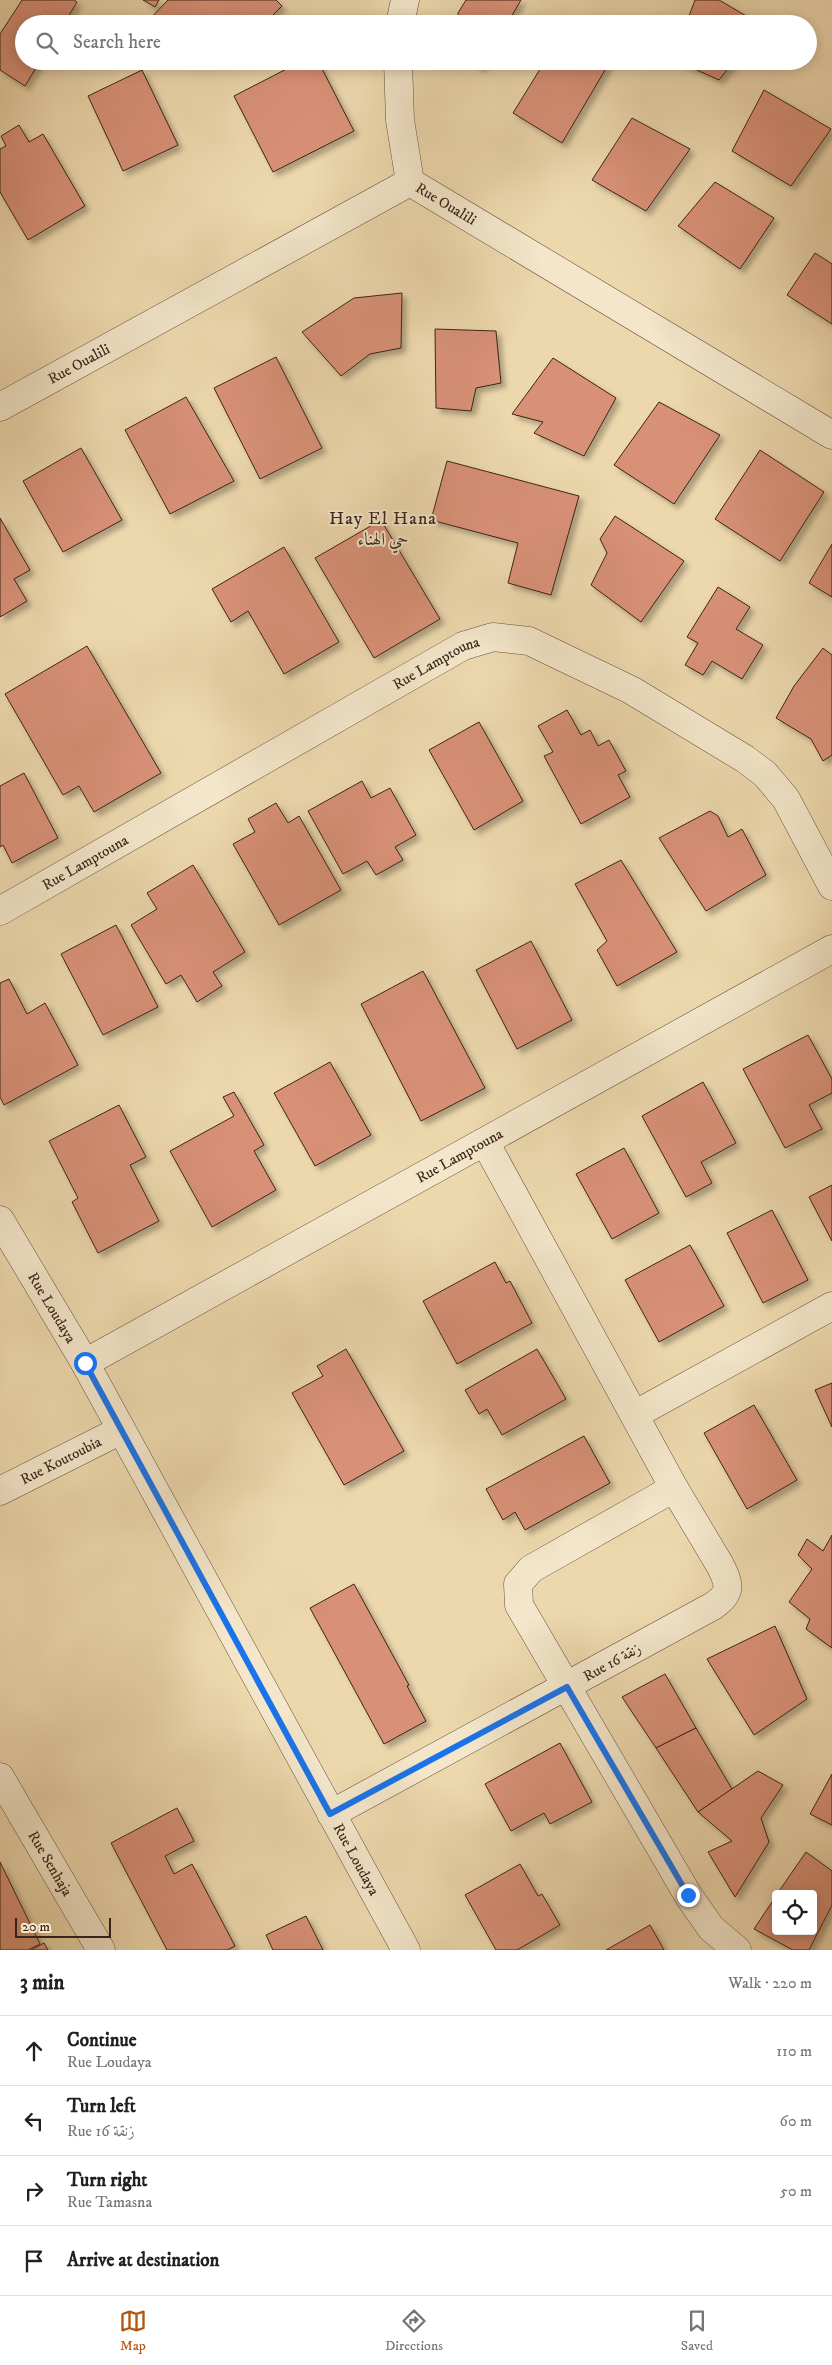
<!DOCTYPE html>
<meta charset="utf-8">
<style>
:root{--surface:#fff;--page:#f2f2f2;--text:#202124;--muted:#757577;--line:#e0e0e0;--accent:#b45309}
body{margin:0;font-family:"IM FELL DW Pica",Amiri,serif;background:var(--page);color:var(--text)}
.controls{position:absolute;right:15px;bottom:15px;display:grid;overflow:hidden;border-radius:5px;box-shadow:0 2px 12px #0003}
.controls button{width:45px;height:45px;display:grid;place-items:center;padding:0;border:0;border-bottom:1px solid var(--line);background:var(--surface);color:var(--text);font:25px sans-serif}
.scale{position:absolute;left:15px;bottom:12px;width:96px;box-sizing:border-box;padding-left:5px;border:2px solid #3b2319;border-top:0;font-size:14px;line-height:18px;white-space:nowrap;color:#3b2319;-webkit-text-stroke:4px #f3e6ca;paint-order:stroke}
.stop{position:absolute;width:15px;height:15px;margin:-11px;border:4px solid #1a73e8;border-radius:50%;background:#fff}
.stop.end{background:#1a73e8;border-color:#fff;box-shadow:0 1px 5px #0008}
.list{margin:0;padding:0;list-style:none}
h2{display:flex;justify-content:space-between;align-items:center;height:65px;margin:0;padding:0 20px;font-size:21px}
h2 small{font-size:16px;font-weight:400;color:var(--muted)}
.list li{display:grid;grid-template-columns:32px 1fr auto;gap:15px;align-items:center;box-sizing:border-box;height:70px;padding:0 20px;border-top:1px solid var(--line)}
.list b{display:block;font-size:19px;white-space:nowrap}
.list p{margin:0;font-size:16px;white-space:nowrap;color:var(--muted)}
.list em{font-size:16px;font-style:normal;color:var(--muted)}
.icon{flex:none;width:28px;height:28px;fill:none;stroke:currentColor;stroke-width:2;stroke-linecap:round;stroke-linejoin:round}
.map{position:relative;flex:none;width:832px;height:1950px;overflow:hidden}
.search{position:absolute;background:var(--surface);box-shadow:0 2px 12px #0003;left:15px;right:15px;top:15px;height:55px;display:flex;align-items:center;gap:12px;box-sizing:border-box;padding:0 18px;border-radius:28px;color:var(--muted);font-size:19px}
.sheet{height:345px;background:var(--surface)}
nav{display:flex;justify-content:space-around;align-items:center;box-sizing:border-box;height:70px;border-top:1px solid var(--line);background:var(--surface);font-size:14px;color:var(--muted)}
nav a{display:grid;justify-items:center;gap:2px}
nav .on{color:var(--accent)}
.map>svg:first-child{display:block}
.building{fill:#d89177;stroke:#3b2319;filter:url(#shadow)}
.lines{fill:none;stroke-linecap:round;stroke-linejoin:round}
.minor-casing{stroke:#68503e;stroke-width:29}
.minor{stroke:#f3e6ca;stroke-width:28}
.route{stroke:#1a73e8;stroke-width:6}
.labels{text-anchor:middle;stroke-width:4;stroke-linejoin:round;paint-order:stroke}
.street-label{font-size:15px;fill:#3b2319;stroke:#f3e6ca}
.quarter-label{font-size:18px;letter-spacing:1px;fill:#3b2319;stroke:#f3e6ca}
</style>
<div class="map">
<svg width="832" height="1950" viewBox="0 0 832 1950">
<defs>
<filter id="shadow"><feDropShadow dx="4.5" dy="4.5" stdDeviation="2.5" flood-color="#0004"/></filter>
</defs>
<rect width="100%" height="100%" fill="#edd8ad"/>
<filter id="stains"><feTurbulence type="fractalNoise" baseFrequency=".004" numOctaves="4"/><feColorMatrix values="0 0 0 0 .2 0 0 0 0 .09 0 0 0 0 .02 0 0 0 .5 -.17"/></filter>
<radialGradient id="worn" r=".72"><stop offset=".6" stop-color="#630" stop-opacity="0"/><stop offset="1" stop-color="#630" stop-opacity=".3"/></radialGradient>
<!-- building -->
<g class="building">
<polygon points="22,0 74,0 77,2 64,24 24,24 24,61 40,61 25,86 0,70 0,34"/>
<polygon points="143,0 159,0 155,7"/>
<polygon points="168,0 276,0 282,6 264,24 237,24 232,19 228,24 214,24 208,18 203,24 145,24"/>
<polygon points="466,0 521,0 507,24 459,24 458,13"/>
<polygon points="695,0 719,0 760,24 686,24"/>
<polygon points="302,61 318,61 354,131 273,172 234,96"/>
<polygon points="472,61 485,61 481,68"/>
<polygon points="545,61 600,61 608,65 562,143 513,113"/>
<polygon points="677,61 734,61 719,80"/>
<polygon points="142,70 178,145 123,171 88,96"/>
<polygon points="764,90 831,129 791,186 732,151"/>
<polygon points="632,118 690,149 646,211 592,180"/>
<polygon points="19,125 29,142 43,134 85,206 28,240 0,192 0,149 6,146 1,136"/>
<polygon points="715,182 774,218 740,269 678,226"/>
<polygon points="815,253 832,264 832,324 787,295"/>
<polygon points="402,293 401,348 370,354 341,376 302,332 354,298"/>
<polygon points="435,329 496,331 501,383 476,388 471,411 436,408"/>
<polygon points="276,357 322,448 260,479 214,388"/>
<polygon points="553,358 616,398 584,456 534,433 543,422 512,414"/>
<polygon points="186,397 234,481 170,514 125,430"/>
<polygon points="659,402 720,435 674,504 614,465"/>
<polygon points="81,448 122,520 63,552 23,481"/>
<polygon points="760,450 824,492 780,561 715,519"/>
<polygon points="447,461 579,496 551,595 508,583 518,543 431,520"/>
<polygon points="615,516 684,561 641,622 591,585 607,553 600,539"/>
<polygon points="0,518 30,570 14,579 27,601 0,617"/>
<polygon points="381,520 440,619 374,658 315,558"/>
<polygon points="832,544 832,597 809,583"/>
<polygon points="284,547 339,642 284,674 248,611 231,622 212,589"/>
<polygon points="718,587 750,607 736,629 763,645 742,679 712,661 703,675 685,665 698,643 687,637"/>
<polygon points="87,646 161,773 94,812 79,786 63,795 5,694"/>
<polygon points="823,648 832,655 832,755 823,761 811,739 776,718 794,686"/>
<polygon points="567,710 581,735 590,730 598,746 609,740 626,771 618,775 630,797 581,824 544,756 553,752 538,726"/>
<polygon points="479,722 523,801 474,830 429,750"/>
<polygon points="24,773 58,838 12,863 3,845 0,847 0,786"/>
<polygon points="362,781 371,798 390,788 416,835 395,847 403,860 376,875 367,861 343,874 308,811"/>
<polygon points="276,803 288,823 299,816 341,890 279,925 233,844 255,832 248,819"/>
<polygon points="710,811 718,816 728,837 742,829 766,875 706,911 659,838"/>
<polygon points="621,860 677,952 617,986 597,950 607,941 575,884"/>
<polygon points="193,865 245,952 213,972 222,986 197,1002 181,975 166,984 131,925 157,909 147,893"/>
<polygon points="116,925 158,1007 103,1035 61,954"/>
<polygon points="531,941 572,1020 517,1049 476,970"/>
<polygon points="423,971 485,1088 421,1121 361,1004"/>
<polygon points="9,979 27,1014 45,1003 78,1065 4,1105 0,1097 0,983"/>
<polygon points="808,1035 832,1079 832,1093 809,1105 822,1129 785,1148 743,1069"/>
<polygon points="330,1062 371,1135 315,1166 274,1093"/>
<polygon points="703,1082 736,1143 701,1162 712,1183 686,1197 642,1116"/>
<polygon points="234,1092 264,1145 254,1151 276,1190 212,1227 170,1151 234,1116 223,1097"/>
<polygon points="119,1105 146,1157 130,1165 159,1221 98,1253 72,1202 78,1198 49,1141"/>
<polygon points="624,1148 659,1213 612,1239 576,1174"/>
<polygon points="832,1185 832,1241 809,1197"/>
<polygon points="772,1210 808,1280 763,1303 727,1233"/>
<polygon points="690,1245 724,1306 659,1342 625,1280"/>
<polygon points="495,1262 506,1283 510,1281 532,1323 457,1364 423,1301"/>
<polygon points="346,1349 404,1451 344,1485 292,1393 323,1376 317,1366"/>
<polygon points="537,1349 566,1399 502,1435 487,1409 479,1414 465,1390"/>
<polygon points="832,1383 832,1427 815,1390"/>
<polygon points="754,1405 797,1480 747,1509 704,1433"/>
<polygon points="584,1436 610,1483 525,1530 515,1512 503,1520 486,1489"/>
<polygon points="832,1535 832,1648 806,1629 810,1619 789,1602 812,1569 798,1555 807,1539 823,1551"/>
<polygon points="354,1584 409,1685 407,1686 426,1721 384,1744 310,1608"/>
<polygon points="775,1626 807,1699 754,1735 707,1659"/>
<polygon points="665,1674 696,1728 656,1748 622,1697"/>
<polygon points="696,1728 732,1789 698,1812 656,1748"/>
<polygon points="560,1743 592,1802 550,1824 544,1813 511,1831 485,1784"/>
<polygon points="758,1771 783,1785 761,1818 769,1842 735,1897 708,1852 732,1841 698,1812"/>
<polygon points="832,1774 832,1825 810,1814"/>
<polygon points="177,1808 194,1841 165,1856 174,1874 192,1864 235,1946 227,1950 167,1950 111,1843"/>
<polygon points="806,1852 832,1871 832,1905 809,1950 793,1950 754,1929 776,1896 776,1931 813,1931 813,1894 777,1894"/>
<polygon points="0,1862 40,1944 28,1950 0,1950"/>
<polygon points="520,1864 538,1896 542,1894 560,1925 517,1950 496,1950 465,1895"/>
<polygon points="306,1916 323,1950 273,1950 266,1935"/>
<polygon points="650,1925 664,1950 606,1950"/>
<polygon points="44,1943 48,1950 31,1950"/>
</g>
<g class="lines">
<!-- minor casing -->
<g class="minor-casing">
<g id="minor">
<polyline points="400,24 405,0"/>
<polyline points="398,61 400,120 410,182"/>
<path id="s1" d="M 410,182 L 832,435"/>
<path id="s2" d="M 0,407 L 410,182"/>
<path id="s3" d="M 0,911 L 463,646 L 493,637 L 529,641 L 631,690 L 745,759 L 765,774 L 786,799 L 832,886"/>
<path id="s4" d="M 0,1220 L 85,1363 L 406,1950"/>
<path id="s5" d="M 85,1363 L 832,949"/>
<polyline points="636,1414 832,1306"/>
<polyline points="674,1488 531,1569 518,1584 519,1605 688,1895 711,1928 737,1950"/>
<path id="s6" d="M 0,1491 L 121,1430"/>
<path id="s7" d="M 0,1777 L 101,1950"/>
<path d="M 331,1814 L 713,1606 C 732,1593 730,1585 720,1565 L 674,1488 L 485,1142"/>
</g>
</g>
<!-- minor -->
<use href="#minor" class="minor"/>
</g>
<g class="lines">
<!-- route -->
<polyline class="route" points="85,1363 330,1814 567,1687 688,1895"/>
</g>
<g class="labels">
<!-- street labels -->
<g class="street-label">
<text dy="5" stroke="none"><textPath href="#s1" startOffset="42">Rue Oualili</textPath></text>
<text dy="5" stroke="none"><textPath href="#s2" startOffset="90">Rue Oualili</textPath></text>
<text dy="5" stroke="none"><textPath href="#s3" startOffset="502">Rue Lamptouna</textPath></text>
<text dy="5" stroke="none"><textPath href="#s3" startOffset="98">Rue Lamptouna</textPath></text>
<text dy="5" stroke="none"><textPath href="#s5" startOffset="428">Rue Lamptouna</textPath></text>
<text dy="5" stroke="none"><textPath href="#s4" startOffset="102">Rue Loudaya</textPath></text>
<text dy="5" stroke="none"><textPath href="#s6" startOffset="68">Rue Koutoubia</textPath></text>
<text transform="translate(612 1662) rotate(-29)" y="5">Rue 16 زنقة</text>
<text dy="5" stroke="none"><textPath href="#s4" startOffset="732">Rue Loudaya</textPath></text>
<text dy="5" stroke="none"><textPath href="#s7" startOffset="100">Rue Senhaja</textPath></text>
</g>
<!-- quarter labels -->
<g class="quarter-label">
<text x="383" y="524">Hay El Hana<tspan x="383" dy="21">حي الهناء</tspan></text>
</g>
</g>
<rect width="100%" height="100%" filter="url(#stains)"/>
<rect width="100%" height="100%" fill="url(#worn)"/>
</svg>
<div class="controls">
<button><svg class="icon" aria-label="locate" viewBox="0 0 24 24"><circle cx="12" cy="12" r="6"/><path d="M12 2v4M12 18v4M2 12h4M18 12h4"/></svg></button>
</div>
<div class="scale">20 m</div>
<div class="stop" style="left:85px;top:1363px"></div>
<div class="stop end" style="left:688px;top:1895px"></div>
<div class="search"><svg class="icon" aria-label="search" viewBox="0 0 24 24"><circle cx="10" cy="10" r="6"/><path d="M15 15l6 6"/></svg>Search here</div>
</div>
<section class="sheet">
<h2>3 min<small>Walk · 220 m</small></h2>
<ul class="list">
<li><svg class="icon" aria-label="ahead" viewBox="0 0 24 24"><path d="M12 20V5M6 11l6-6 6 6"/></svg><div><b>Continue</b><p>Rue Loudaya</p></div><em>110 m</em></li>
<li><svg class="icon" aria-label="left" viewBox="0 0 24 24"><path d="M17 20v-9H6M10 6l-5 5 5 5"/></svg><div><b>Turn left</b><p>Rue 16 زنقة</p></div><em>60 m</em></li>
<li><svg class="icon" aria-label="right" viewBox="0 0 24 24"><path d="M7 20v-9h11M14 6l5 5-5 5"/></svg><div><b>Turn right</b><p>Rue Tamasna</p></div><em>50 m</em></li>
<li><svg class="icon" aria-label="arrive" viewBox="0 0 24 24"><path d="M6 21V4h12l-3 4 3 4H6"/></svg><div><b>Arrive at destination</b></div></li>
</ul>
</section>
<nav>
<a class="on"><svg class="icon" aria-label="map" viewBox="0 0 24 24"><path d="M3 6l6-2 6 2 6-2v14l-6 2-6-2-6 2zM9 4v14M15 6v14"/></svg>Map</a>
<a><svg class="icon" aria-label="directions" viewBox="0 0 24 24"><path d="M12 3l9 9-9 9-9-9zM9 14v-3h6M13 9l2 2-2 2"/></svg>Directions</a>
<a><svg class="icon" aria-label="saved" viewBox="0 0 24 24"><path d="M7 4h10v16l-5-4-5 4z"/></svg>Saved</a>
</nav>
